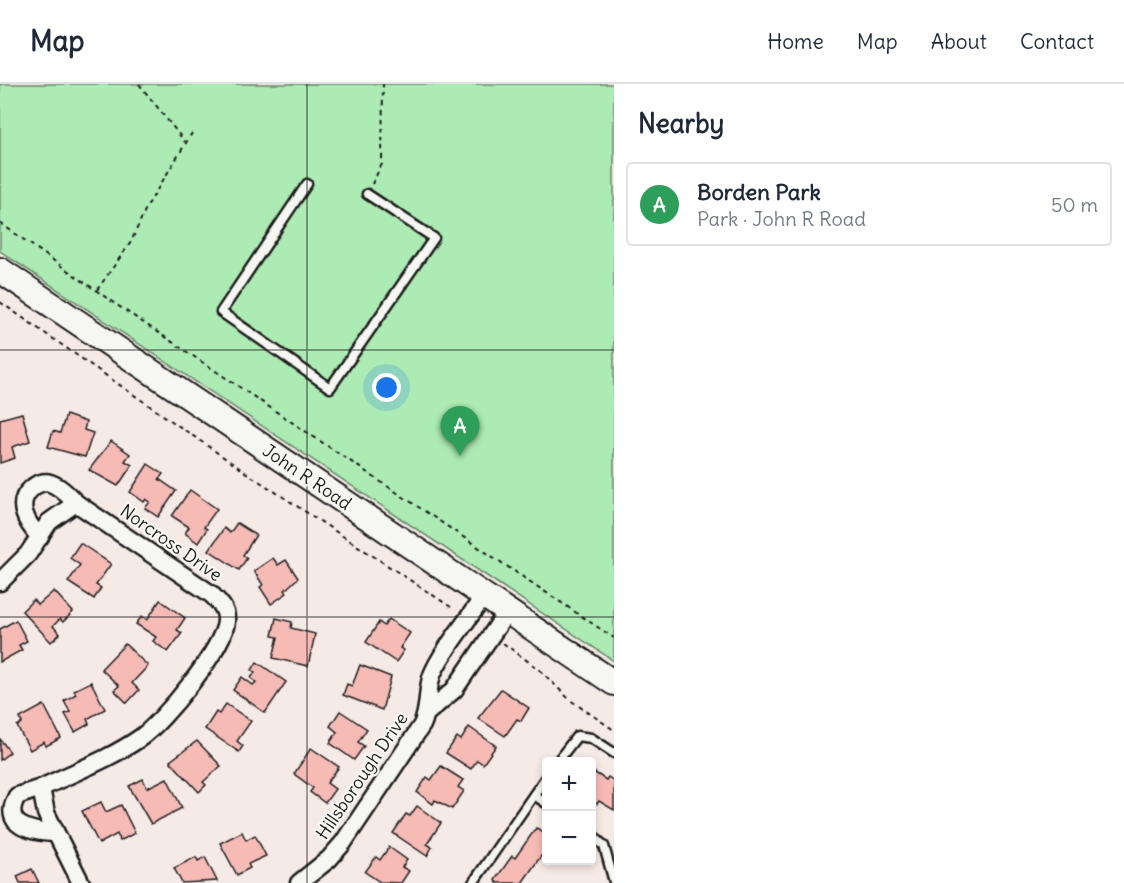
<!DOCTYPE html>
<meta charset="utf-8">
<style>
:root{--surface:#fff;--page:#f6f6f7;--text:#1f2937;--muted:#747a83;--line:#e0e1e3;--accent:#2563eb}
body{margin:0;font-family:Delius,sans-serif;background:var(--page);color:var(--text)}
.controls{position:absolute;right:18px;bottom:18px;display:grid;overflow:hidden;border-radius:6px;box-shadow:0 3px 9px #0003}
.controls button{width:54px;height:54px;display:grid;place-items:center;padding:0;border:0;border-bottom:2px solid var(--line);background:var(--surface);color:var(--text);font:30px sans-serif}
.you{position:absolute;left:387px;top:304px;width:21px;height:21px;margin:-15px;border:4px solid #fff;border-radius:50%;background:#1a73e8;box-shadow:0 0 0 9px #1a73e833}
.badge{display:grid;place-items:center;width:39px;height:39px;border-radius:50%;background:var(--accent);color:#fff;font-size:20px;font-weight:700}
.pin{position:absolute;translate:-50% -50px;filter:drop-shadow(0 2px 3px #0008)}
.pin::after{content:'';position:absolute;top:32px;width:21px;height:18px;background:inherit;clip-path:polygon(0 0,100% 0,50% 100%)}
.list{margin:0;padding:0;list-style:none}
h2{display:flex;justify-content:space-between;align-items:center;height:78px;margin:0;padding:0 24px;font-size:26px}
h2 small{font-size:20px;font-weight:400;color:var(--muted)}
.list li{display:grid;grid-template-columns:39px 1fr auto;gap:18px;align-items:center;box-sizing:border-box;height:84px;margin:0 12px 12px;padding:0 12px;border:2px solid var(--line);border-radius:6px}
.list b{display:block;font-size:22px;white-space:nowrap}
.list p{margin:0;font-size:20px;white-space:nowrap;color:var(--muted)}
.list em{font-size:20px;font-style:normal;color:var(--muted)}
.map{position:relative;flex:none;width:614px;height:799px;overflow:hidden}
header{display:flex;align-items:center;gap:36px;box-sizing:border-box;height:84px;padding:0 30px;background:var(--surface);border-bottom:2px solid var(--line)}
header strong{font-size:28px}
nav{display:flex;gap:33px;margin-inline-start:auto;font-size:21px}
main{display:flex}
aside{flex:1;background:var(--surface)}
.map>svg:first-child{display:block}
.green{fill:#acebb3;stroke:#648468;stroke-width:1.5}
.building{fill:#f7bbb6;stroke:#1c1c1c;stroke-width:1.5}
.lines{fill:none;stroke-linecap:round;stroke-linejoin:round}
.service-casing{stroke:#1c1c1c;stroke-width:13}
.minor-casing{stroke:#1c1c1c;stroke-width:21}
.secondary-casing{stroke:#1c1c1c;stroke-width:28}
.path{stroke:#1c1c1c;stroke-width:2;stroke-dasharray:4.5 4.5;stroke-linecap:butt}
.service{stroke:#f6f6f2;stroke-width:8}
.minor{stroke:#f6f6f2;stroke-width:16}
.secondary{stroke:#f6f6f2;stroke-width:24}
.grid{fill:none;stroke:#1c1c1c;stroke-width:1.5;stroke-opacity:0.55}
.labels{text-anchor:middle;stroke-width:4.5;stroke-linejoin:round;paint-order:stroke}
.street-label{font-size:18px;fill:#1c1c1c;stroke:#f6f6f2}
</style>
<header>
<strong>Map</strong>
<nav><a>Home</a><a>Map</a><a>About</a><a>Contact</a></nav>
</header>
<main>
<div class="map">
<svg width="614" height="799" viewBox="0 0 614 799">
<rect width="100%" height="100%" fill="#f6eae6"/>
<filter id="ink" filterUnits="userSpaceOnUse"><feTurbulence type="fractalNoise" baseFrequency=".0167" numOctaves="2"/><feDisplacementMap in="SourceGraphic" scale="12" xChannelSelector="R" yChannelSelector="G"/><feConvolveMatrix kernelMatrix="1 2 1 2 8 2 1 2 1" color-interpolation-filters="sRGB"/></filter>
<g filter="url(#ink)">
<!-- green -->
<polygon class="green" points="0,0 614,0 614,577 0,167"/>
<!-- building -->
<g class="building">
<polygon points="22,329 30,357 12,363 15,374 0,379 0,335"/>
<polygon points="66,331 86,338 84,346 93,349 85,373 48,363 53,347 60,349"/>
<polygon points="111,357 130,370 125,377 132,381 118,402 89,386"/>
<polygon points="148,380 163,390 159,395 176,407 158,433 145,424 150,418 146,415 144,418 130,408"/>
<polygon points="190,406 217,425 204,443 207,445 198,459 185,449 189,443 172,432"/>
<polygon points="237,439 256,451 243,471 247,474 239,486 209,466 224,444 230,449"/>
<polygon points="80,459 111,480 96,501 101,504 94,515 68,498 80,481 70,474"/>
<polygon points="273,474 278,481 286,476 298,494 285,506 287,509 271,520 260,503 263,501 254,487"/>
<polygon points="54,507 73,528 63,538 60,535 53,542 60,550 51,558 22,527 33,516 38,521"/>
<polygon points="160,516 185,534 177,546 182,549 168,568 153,557 156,553 136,540 142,532 147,536"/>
<polygon points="276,534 292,538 291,544 315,550 308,582 273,574 278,553 272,552"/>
<polygon points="389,535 410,549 400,564 404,566 396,578 366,558 379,538 384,542"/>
<polygon points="16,536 27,557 19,561 22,566 0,578 0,545"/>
<polygon points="125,560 148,582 132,599 139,606 127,619 114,606 119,602 101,585"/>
<polygon points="257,578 286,598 265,629 233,606 242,593 253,601 256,598 251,594 255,588 252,586"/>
<polygon points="360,581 391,593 382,626 343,611 347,600 352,602"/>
<polygon points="91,598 105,625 87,635 89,640 75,648 65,630 70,628 64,617 76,610 74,606"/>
<polygon points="501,605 529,624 521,637 517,635 505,652 478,634"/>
<polygon points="226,620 251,637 237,657 243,662 239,668 205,645 216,628 219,630"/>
<polygon points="44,621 61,654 46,662 44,658 30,666 17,642 22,639 20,634"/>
<polygon points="340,627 367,645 358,658 364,662 354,676 330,659 337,648 330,642"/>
<polygon points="469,643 496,662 483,680 477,676 471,685 446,669 457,653 461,656"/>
<polygon points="0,655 10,668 0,676"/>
<polygon points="197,657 221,682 203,698 206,701 199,708 170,677"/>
<polygon points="311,664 339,683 327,699 335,705 325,719 310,708 313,704 294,690"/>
<polygon points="441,682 463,696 458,703 464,707 452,725 435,716 433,720 417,708 427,693 431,696"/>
<polygon points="592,687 606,696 608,693 614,697 614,726 599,717 597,720 592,716"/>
<polygon points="167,694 182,724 151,740 129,702 143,695 147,704"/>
<polygon points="101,718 106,728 121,721 135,749 120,757 117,750 99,760 82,727"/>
<polygon points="417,722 441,739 427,760 432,763 427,772 393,749 406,730 410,732"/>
<polygon points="536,744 546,749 546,775 541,772 522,799 497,799 495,796 512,772 515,774"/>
<polygon points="242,748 246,756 255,751 266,772 248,780 250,784 237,791 220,759"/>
<polygon points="389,763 407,776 402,783 409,787 401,799 380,798 365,788 376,773 380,776"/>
<polygon points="196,773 198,777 205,773 217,797 182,799 174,784"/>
<polygon points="32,785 39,799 20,799 17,792"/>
</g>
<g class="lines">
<!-- service casing -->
<g class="service-casing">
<g id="service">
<polyline points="307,100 221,228 330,304 434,154 367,110"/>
<polyline points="557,678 577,652 591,654 614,669"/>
<polyline points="534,711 546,719"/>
<polyline points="592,750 604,762 614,798"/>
<polyline points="473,799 546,693"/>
</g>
</g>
<!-- minor casing -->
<g class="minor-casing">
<g id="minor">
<path d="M 40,453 C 27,440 14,419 32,404 C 36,400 44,397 50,399 C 60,402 69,412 76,419"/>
<path d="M 0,498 L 28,470 L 49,438 L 76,419 L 211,510 C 219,518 227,525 226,537 C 225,563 162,639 140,654 C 110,675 74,688 41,704 L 46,729 L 81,799"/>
<polyline points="428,628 454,606 507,528"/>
<path d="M 41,704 L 17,712 C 0,743 33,748 55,749"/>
<path d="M 299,799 L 329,775 L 343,759 L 422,641 C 430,624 426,608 432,591 C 441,568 469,535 483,513"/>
</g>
</g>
<!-- secondary casing -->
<g class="secondary-casing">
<polyline id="secondary" points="0,186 614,599"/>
</g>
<!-- path -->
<g class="path">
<polyline points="139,0 185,58"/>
<polyline points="372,100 382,80 383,0"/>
<polyline points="0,139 114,219 614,554"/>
<polyline points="97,206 131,158 146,124 192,49"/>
<polyline points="0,218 248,390 454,525"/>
<polyline points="503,559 540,586 570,616 614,646"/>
</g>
<!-- service -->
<use href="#service" class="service"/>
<!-- minor -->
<use href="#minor" class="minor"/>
<!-- secondary -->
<use href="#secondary" class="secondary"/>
</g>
</g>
<!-- grid -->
<path class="grid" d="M 307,0 L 307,799M 0,266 L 614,266M 0,533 L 614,533"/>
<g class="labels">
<!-- street labels -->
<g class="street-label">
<text transform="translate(307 393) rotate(34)" y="6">John R Road</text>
<text transform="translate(171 459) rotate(35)" y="6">Norcross Drive</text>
<text transform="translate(362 692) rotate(-56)" y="6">Hillsborough Drive</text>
</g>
</g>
</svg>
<div class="controls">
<button>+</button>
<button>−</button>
</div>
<div class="you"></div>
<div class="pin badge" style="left:460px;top:372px;background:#2e9e5b">A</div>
</div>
<aside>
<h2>Nearby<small></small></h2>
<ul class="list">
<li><span class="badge" style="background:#2e9e5b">A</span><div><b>Borden Park</b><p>Park · John R Road</p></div><em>50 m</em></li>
</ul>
</aside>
</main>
